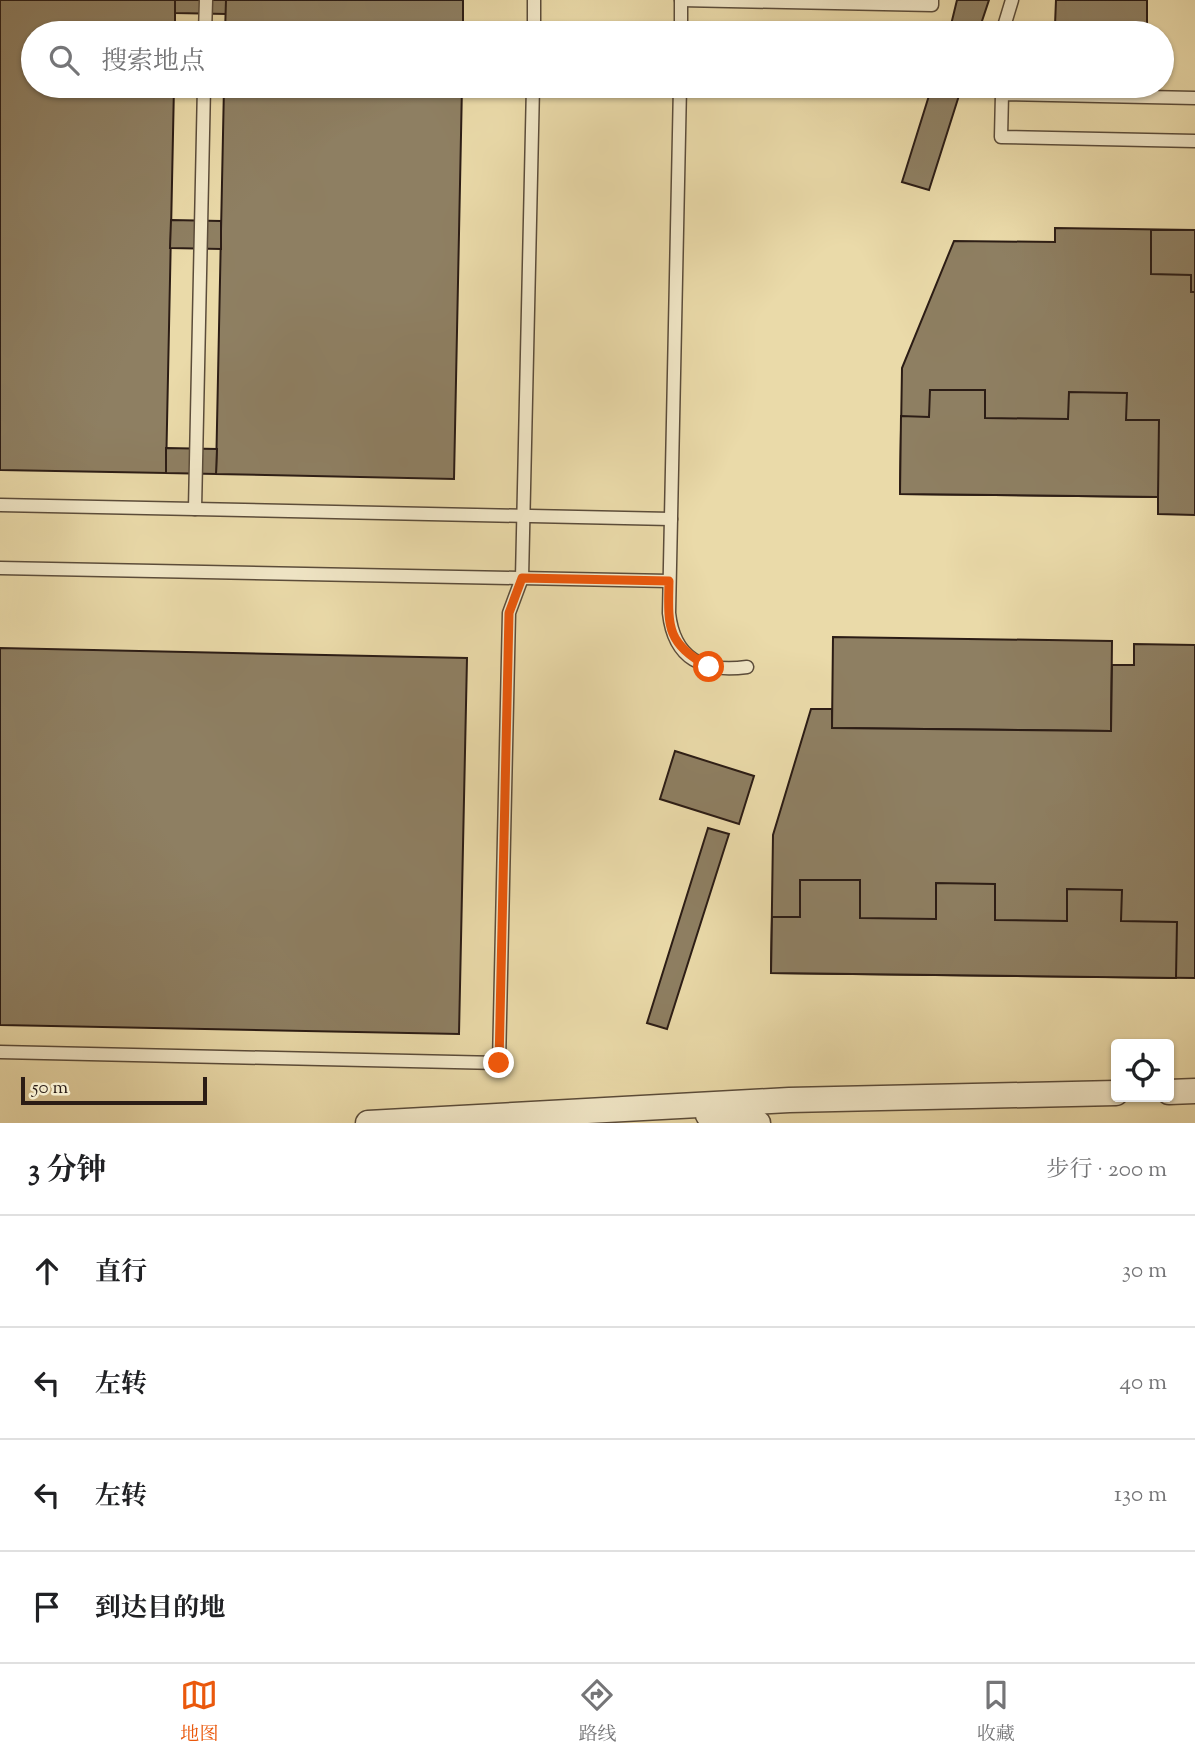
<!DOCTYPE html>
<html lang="zh">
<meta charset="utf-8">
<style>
:root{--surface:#fff;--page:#f6f6f6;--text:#202124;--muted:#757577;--line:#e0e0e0;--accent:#ea580c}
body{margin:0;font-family:"Sorts Mill Goudy","Noto Serif SC",serif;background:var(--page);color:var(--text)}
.controls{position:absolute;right:21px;bottom:21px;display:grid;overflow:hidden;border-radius:7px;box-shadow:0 2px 5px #0004}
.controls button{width:63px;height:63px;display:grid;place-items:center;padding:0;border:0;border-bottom:2px solid var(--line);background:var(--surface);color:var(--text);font:35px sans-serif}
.scale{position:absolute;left:21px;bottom:18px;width:186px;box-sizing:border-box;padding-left:7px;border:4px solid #2b1c15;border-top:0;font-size:19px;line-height:24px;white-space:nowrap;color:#2b1c15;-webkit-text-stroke:5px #f1e7c7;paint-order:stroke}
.stop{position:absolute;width:21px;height:21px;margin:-16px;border:5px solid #ea580c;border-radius:50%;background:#fff}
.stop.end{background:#ea580c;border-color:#fff;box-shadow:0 2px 7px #0008}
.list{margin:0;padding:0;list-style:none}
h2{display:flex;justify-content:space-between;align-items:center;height:91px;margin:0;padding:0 28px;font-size:30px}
h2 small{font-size:23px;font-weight:400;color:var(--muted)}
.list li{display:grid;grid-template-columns:46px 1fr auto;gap:21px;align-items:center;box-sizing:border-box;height:112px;padding:0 28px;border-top:2px solid var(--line)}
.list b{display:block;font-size:26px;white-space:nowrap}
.list em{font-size:23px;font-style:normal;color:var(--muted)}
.icon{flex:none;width:38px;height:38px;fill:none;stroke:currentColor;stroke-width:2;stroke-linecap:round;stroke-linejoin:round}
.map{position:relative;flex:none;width:1195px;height:1123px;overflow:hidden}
.search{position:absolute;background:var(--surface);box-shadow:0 2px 5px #0004;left:21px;right:21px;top:21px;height:77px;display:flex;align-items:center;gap:18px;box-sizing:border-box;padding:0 24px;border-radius:38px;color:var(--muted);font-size:26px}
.sheet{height:539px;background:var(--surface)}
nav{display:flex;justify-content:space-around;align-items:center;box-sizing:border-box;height:98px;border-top:2px solid var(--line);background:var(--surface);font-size:19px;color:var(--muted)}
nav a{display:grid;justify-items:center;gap:4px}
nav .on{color:var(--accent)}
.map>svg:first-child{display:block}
.building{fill:#8e7f62;stroke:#2b1c15;stroke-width:2}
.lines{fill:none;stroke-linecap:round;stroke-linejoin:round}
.lane-casing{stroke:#5b4c3a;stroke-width:15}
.street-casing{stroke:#5b4c3a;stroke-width:27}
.lane{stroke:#f1e7c7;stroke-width:12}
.street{stroke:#f1e7c7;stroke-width:24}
.route{stroke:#ea580c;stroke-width:9}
</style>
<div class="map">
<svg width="1195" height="1123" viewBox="0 0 1195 1123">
<rect width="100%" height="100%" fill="#eadaa9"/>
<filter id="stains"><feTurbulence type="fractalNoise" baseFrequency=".00286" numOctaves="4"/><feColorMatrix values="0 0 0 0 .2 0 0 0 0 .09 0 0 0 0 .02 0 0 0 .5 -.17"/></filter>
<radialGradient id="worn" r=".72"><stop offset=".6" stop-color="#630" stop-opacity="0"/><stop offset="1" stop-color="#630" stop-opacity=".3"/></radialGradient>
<!-- building -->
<g class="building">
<polygon points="0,0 175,0 175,33 33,33 33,86 174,86 166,473 0,470"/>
<polygon points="175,0 226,0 226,14 175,13"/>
<polygon points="226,0 463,0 463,33 225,33"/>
<polygon points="957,0 989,0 978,33 949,33"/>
<polygon points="1056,0 1147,0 1147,27 1055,25"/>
<polygon points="224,86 462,86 454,479 216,474"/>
<polygon points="932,86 962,86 929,190 902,182"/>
<polygon points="171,220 221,221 221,249 170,248"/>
<polygon points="1055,228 1195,230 1195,515 1158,514 1158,497 900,494 902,368 954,241 1055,242"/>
<polygon points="1151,230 1195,230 1195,292 1191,292 1191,275 1151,274"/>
<polygon points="930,390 985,390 985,418 1068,419 1069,392 1127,393 1126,420 1159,420 1158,497 900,494 901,416 929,417"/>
<polygon points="166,448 217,449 216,474 166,473"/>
<polygon points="833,637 1112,641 1111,731 832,728"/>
<polygon points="1134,644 1195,645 1195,978 771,973 773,835 811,709 832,709 832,728 1111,731 1112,665 1134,665"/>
<polygon points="0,648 467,658 459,1034 0,1025"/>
<polygon points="675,751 754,776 739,824 660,799"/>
<polygon points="708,828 729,834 667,1029 647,1023"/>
<polygon points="800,880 860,880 860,918 936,919 936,883 995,884 995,920 1067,921 1067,889 1122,890 1121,921 1177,922 1176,978 771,973 772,917 800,917"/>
</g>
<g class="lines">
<!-- lane casing -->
<g class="lane-casing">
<g id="lane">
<polyline points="681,0 932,5 932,0"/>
<polyline points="205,33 206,0"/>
<polyline points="534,33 534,0"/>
<polyline points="681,33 681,0"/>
<polyline points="1002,33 1012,0"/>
<path d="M 680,86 L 669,613 C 674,659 703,673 747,667"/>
<polyline points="1195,98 1002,94 1001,137 1195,141"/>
<polyline points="0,505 671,519"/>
<polyline points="195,509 204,86"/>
<polyline points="0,568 669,581"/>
<polyline points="0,1052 499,1063 509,613 522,578 533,86"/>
</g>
</g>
<!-- street casing -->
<g class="street-casing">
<g id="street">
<polyline points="1169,1092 1195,1091"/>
<polyline points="708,1115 758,1123"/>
<polyline points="368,1123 789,1100 1116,1093"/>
</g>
</g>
<!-- lane -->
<use href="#lane" class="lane"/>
<!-- street -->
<use href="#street" class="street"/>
</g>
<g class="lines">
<!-- route -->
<path class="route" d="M 499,1063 L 509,613 L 522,578 L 669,581 C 668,627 666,643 709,667"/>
</g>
<rect width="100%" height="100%" filter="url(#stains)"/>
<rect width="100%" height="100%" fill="url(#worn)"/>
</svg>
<div class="controls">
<button><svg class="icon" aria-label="locate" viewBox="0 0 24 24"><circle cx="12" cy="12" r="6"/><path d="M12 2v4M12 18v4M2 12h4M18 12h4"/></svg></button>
</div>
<div class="scale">50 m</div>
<div class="stop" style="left:709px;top:667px"></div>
<div class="stop end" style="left:499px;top:1063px"></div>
<div class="search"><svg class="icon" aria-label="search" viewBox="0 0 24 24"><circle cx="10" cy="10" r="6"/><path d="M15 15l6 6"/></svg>搜索地点</div>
</div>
<section class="sheet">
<h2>3 分钟<small>步行 · 200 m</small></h2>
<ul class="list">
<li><svg class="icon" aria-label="ahead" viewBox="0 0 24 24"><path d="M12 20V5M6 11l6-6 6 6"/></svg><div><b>直行</b></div><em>30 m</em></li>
<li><svg class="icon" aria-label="left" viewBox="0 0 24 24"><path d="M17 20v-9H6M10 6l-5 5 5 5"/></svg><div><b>左转</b></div><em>40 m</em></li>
<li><svg class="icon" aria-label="left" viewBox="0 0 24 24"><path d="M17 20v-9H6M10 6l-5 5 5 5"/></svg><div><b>左转</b></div><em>130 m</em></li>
<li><svg class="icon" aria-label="arrive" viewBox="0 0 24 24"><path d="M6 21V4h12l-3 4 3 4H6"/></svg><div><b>到达目的地</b></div></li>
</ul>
</section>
<nav>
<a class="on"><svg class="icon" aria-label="map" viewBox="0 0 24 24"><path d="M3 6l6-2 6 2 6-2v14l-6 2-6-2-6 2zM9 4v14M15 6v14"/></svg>地图</a>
<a><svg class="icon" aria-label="directions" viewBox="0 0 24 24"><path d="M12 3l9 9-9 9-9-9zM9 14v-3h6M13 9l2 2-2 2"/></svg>路线</a>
<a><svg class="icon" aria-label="saved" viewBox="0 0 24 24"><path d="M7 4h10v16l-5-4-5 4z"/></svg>收藏</a>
</nav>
